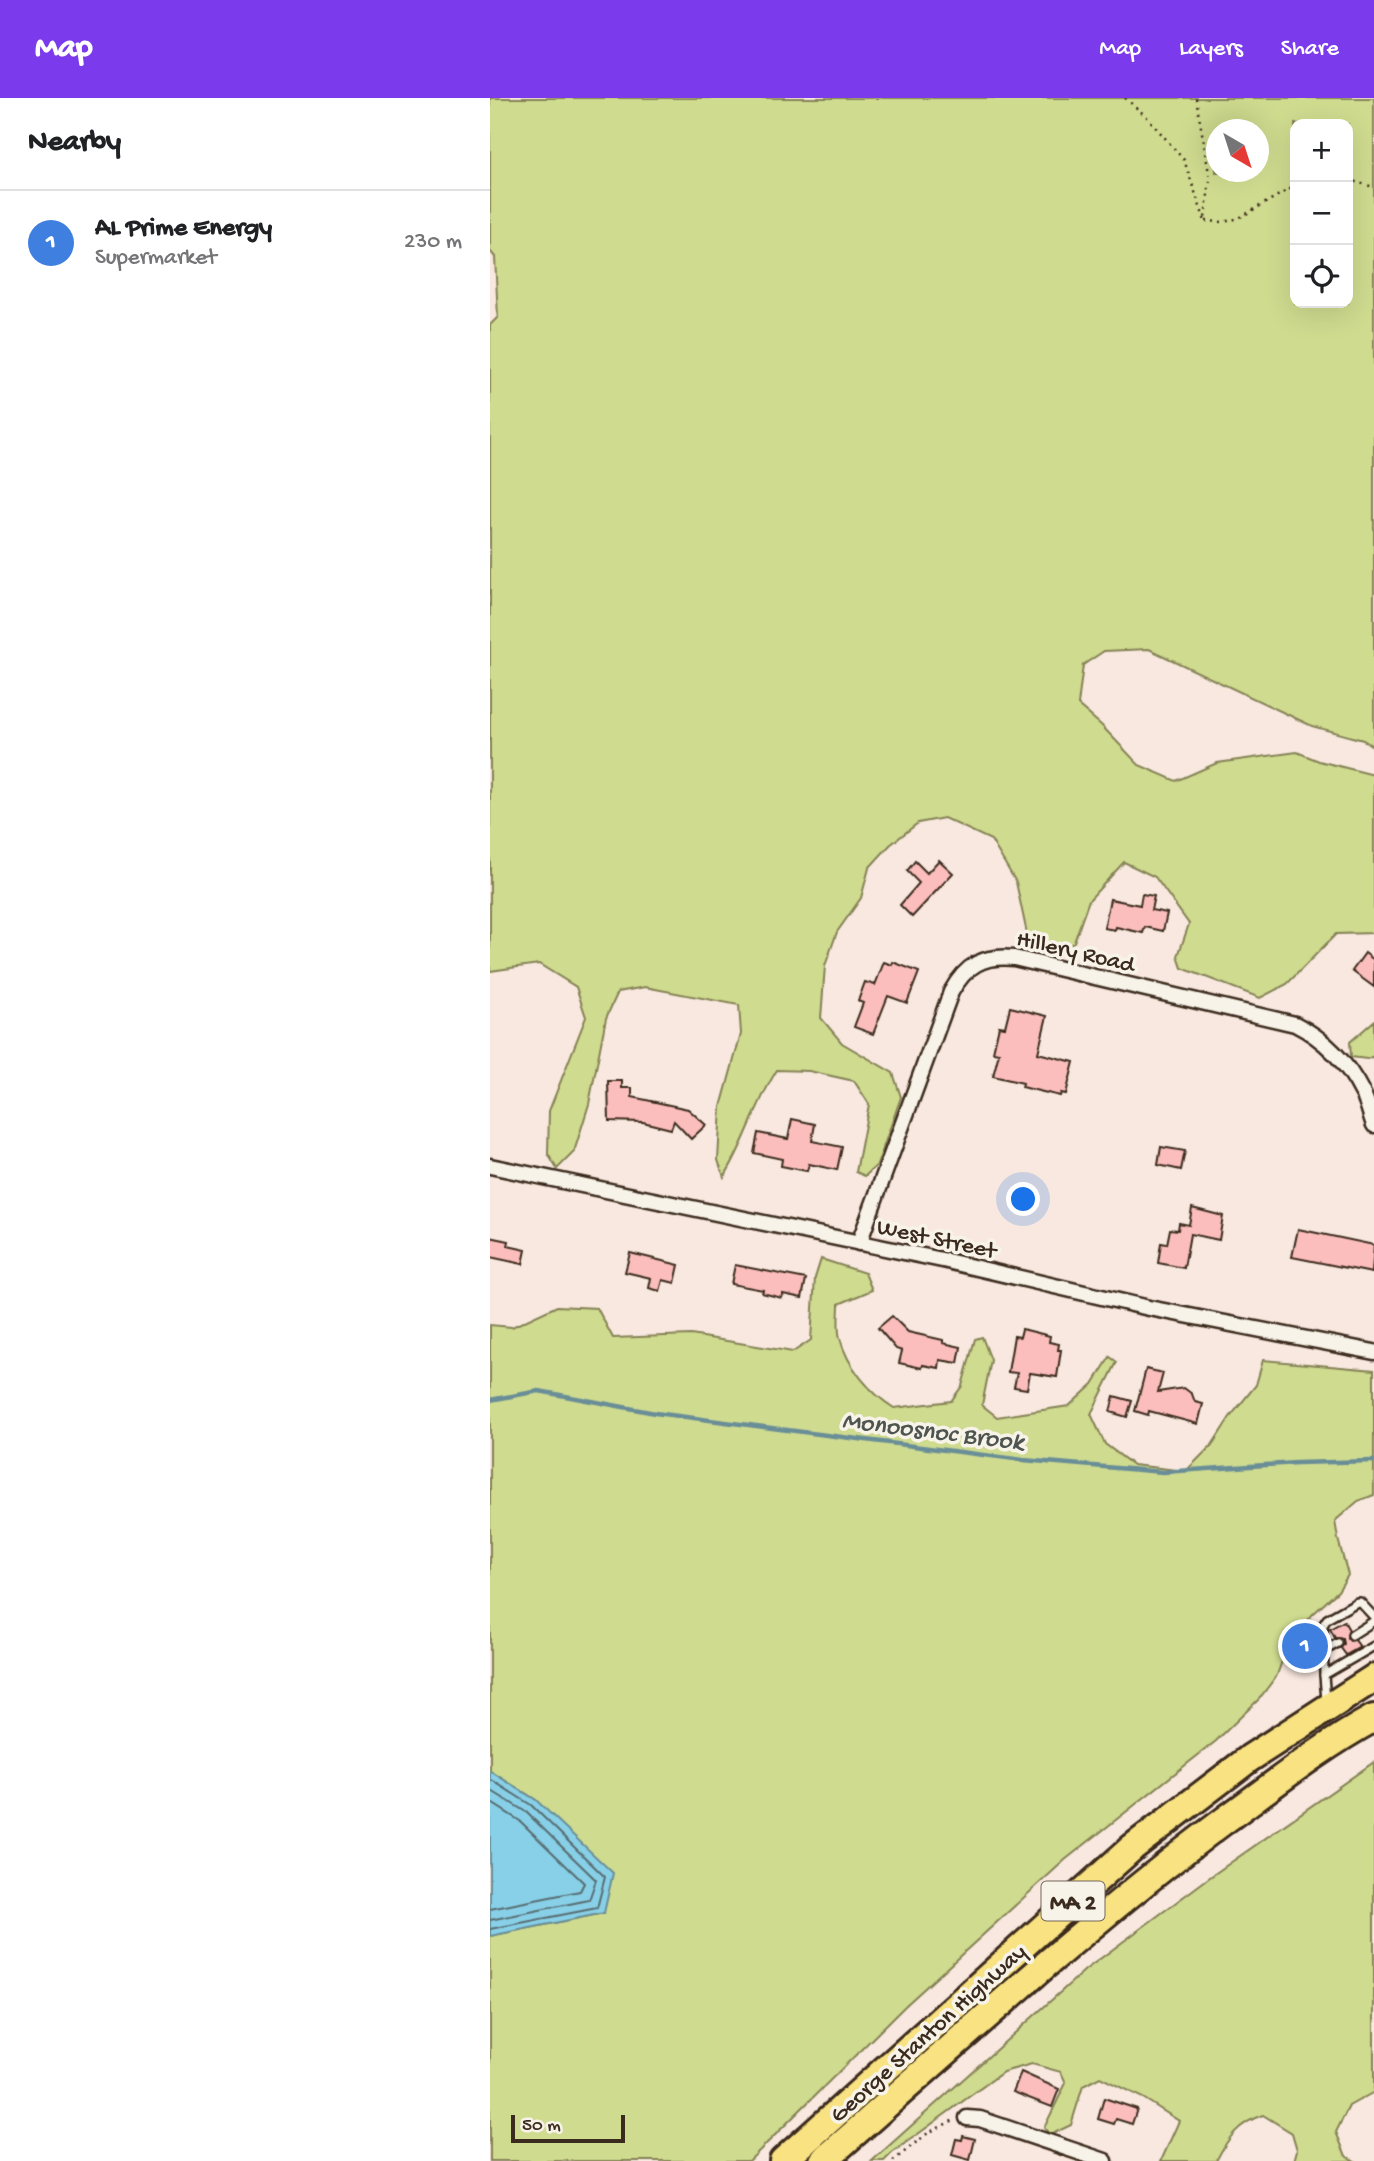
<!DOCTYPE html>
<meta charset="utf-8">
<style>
:root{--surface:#fff;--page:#f6f6f6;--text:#202124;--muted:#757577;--line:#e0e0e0;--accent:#7c3aed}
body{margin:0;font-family:"Gochi Hand",sans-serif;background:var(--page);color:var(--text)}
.controls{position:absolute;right:21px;top:21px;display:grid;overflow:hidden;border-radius:14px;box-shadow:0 7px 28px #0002}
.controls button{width:63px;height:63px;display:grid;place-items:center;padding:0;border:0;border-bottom:2px solid var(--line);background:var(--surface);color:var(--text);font:35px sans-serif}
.compass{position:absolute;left:716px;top:21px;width:63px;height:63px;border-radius:50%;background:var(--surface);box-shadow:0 7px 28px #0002;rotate:141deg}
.scale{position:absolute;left:21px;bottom:18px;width:114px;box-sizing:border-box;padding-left:7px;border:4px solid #3b2a1e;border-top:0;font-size:19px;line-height:24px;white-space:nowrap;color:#3b2a1e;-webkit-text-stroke:5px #f7f3e8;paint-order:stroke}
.you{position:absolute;left:534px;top:1102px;width:24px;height:24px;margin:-18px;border:5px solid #fff;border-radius:50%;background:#1a73e8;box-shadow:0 0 0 10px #1a73e833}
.badge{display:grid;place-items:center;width:46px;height:46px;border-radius:50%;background:var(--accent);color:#fff;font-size:23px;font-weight:700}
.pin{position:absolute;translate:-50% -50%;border:4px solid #fff;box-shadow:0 2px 7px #0006}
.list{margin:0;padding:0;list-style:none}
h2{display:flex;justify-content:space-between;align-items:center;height:91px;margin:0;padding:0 28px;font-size:30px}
h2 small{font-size:23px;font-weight:400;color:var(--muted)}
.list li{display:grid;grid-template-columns:46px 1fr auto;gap:21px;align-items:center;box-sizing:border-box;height:105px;padding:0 28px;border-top:2px solid var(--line)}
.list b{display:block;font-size:26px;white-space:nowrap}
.list p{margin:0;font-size:23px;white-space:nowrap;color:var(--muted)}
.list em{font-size:23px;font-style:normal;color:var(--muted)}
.icon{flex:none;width:38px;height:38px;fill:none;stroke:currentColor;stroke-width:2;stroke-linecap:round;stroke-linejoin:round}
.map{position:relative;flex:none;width:884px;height:2063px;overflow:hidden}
header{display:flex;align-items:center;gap:42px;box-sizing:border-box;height:98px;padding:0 35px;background:var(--accent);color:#fff}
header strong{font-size:33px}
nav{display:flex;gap:38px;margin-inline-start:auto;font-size:24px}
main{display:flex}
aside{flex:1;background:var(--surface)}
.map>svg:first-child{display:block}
.green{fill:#cfdb8f;stroke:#858256;stroke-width:2;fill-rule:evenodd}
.water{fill:#87d0e8;stroke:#698e97;stroke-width:2}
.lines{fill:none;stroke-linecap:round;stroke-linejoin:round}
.shore{stroke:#596c6f;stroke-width:2}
.stream{stroke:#698e97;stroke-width:4.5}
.building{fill:#fbbebc;stroke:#3b2a1e;stroke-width:2}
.lane-casing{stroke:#3b2a1e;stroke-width:12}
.street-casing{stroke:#3b2a1e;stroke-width:19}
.highway-casing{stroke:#3b2a1e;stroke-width:32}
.path{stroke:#3b2a1e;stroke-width:2.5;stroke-dasharray:2 5;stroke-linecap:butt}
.lane{stroke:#f7f3e8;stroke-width:7}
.street{stroke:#f7f3e8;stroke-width:14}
.highway{stroke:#f8e281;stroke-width:26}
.labels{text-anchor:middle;stroke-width:7;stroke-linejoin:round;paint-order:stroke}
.shield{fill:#f7f3e8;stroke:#73665b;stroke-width:2}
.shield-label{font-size:23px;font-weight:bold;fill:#3b2a1e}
.street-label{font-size:24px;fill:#3b2a1e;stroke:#f7f3e8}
.water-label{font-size:26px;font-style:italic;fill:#4e5450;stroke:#f7f3e8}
</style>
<header>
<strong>Map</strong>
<nav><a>Map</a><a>Layers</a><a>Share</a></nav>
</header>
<main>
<aside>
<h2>Nearby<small></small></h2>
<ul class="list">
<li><span class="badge" style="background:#3f7fe0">1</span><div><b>AL Prime Energy</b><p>Supermarket</p></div><em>230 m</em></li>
</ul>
</aside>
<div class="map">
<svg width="884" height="2063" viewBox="0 0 884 2063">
<rect width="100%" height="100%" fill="#f8e8df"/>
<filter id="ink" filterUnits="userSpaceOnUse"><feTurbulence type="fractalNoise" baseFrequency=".0143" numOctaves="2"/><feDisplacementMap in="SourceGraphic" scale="14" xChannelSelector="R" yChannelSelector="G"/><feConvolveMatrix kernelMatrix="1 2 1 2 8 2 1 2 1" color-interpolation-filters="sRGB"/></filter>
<g filter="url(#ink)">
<!-- green -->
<g class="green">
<path d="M 0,0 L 884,0 L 884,649 L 873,642 L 822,628 L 659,551 L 614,553 L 593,567 L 588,607 L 611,627 L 649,667 L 686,683 L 727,665 L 807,654 L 829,663 L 884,677 L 884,835 L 846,836 L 797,886 L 770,900 L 692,870 L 688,858 L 699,826 L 665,779 L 634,764 L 599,802 L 584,844 L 570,856 L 539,845 L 526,784 L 501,742 L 454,720 L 428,725 L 400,747 L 379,770 L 371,800 L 347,834 L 335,868 L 331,920 L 352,945 L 403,975 L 411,999 L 387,1067 L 375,1078 L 366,1074 L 379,1006 L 364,983 L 319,973 L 287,972 C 265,1006 256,1045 234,1079 L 228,1062 L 231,1009 L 251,936 L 249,907 L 155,889 L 128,894 L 116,920 L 99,1006 L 84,1054 L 67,1071 L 58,1056 L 59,1013 L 96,919 L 86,889 L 49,866 L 0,873 L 0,227 L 8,219 L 5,159 L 0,153 ZM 805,26 L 858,26 L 858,205 L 805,205 ZM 726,32 L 768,32 L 768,74 L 726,74 Z"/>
<polygon points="884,923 884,958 877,961 861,959 860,944"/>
<path d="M 331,1161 L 375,1175 L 382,1192 L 349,1206 C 349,1217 347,1230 350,1240 C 357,1268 380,1295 404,1310 L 461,1303 L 472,1288 L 485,1241 L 492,1239 L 501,1262 L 492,1307 L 507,1319 L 579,1308 L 603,1286 L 620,1259 L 627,1264 L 601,1316 L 615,1346 L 643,1367 L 696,1373 L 722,1347 L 740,1319 L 766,1287 L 773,1262 L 884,1272 L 884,1397 L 868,1403 L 845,1423 L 848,1441 L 858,1477 L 848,1493 L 822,1517 L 796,1552 L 787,1577 L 769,1601 L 726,1643 L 575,1762 L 415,1908 L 259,2063 L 0,2063 L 0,1838 L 114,1815 L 46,1702 L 0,1673 L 0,1227 L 22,1229 L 67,1208 L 107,1210 L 123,1240 L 201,1237 L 303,1254 L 321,1242 L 325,1180 Z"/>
<path d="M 884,1664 L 884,1994 L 859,2008 L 846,2034 L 856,2058 L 865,2063 L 804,2063 L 807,2052 L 802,2035 L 773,2017 C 748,2025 738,2040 726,2063 L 671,2063 L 689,2023 L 653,2000 L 610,1979 L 593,1988 L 581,2027 L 560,2037 L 554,2030 L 576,1985 L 571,1974 L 542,1966 L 513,1974 L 402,2055 L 394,2063 L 382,2063 L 595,1872 L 720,1779 Z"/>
</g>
<!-- water -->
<polygon class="water" points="0,1673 46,1702 123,1775 114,1815 0,1838"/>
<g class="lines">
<!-- shore -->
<g class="shore">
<polyline points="0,1681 41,1707 115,1779 107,1810 0,1831"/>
<polyline points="0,1692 36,1714 106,1782 99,1802 0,1822"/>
<polyline points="0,1704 30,1723 94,1785 90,1793 0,1811"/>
</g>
<!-- stream -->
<polyline class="stream" points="0,1302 49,1293 165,1315 533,1362 673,1374 806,1365 884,1363"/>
</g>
<!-- building -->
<g class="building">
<polygon points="449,762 463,775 422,819 410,807 429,785 417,773 425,763 437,775"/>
<polygon points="652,796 664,798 661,812 677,815 673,833 655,829 653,835 626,829 625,832 614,830 620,801 650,807"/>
<polygon points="875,855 884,862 884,889 862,873"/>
<polygon points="394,864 402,867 403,864 429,874 417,905 398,898 383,936 364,929 373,905 368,903 375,884 385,887"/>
<polygon points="520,909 557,918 548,955 584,964 576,996 571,995 570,998 532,989 533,985 503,978 509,955 503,954 509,928 515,929"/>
<polygon points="118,983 132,983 132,990 142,990 142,999 198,1011 216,1027 201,1041 184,1023 181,1031 153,1024 119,1023"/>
<polygon points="302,1021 325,1026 322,1043 352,1049 347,1072 319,1066 317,1073 291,1068 292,1061 264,1055 268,1035 298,1041"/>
<polygon points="671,1049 695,1053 691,1072 668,1067"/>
<polygon points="702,1110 733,1118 729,1142 700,1136 694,1170 668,1165 671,1145 677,1146 680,1131 688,1132 689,1125 699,1127"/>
<polygon points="808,1131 884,1147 882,1175 802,1159"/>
<polygon points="0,1139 19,1143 18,1148 36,1152 33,1166 0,1159"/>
<polygon points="140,1155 189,1167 185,1185 173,1182 170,1193 159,1190 161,1180 135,1174"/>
<polygon points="245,1167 316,1181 312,1200 293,1196 292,1200 272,1195 273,1192 241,1186"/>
<polygon points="402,1218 418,1234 453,1242 453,1245 471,1249 468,1265 450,1262 449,1270 433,1267 432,1270 409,1265 412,1253 406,1251 388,1230"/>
<polygon points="532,1231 560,1238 559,1244 569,1246 568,1252 571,1252 567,1279 540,1275 537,1291 524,1289 527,1275 518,1274 524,1238 530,1239"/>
<polygon points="656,1271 673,1275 668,1294 694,1290 702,1296 705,1304 713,1306 708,1326 659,1313 658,1317 645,1313"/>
<polygon points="624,1298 642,1303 637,1319 620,1314"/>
<polygon points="854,1523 859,1532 857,1540 860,1543 865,1542 870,1549 856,1557 851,1550 854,1546 853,1541 845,1540 840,1531"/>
<polygon points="805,1529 827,1530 825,1567 803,1566"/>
<polygon points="531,1974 569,1991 562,2009 523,1994"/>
<polygon points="614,2000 647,2011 642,2026 626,2021 624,2026 608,2021"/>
<polygon points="473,2038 485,2041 480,2062 462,2057 466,2041 472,2042"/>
</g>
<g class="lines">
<!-- lane casing -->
<g class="lane-casing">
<g id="lane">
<polyline points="862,1537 884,1523"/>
<polyline points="834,1553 848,1545"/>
<polyline points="834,1577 833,1527 837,1521 867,1504 870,1504 884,1519"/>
<polyline points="836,1603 834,1577 884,1548"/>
</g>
</g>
<!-- street casing -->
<g class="street-casing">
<g id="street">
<polyline points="0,1068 457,1163 659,1210 884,1254"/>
<path d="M 369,1145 L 461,894 C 476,867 493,857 524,860 L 805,926 C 835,941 858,966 873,996 C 878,1005 880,1017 884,1027"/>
<polyline points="477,2020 490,2021 615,2063"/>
</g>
</g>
<!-- highway casing -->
<g class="highway-casing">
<g id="highway">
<polyline points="293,2063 643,1749 760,1660 884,1580"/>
<path d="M 333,2063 C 465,1947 594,1827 735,1722 C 783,1687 831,1649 884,1620"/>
</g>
</g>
<!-- path -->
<g class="path">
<polyline points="635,0 657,19 694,62 715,123"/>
<polyline points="706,0 720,81 715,120"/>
<polyline points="858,82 884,89"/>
<polyline points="716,123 734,124 749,120 805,88"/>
<polyline points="403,2063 438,2035 464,2022"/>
</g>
<!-- lane -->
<use href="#lane" class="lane"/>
<!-- street -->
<use href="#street" class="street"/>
<!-- highway -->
<use href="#highway" class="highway"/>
</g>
</g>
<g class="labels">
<!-- shield labels -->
<rect class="shield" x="551.5" y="1783.5" width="63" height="39" rx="5"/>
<g class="shield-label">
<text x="583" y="1811">MA 2</text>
</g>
<!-- street labels -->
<g class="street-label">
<text transform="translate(586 852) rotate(13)" y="8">Hillery Road</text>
<text transform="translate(447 1139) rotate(12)" y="8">West Street</text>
<text transform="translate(437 1934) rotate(-42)" y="8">George Stanton Highway</text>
</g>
<!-- water labels -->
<g class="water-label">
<text transform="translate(443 1331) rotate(7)" y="9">Monoosnoc Brook</text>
</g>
</g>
</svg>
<div class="controls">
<button>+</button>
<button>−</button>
<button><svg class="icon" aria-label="locate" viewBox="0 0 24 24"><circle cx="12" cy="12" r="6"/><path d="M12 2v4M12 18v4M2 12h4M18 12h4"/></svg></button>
</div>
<svg class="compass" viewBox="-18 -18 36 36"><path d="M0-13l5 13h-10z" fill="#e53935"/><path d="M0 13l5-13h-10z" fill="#757577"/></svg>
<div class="scale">50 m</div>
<div class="you"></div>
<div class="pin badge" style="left:815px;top:1548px;background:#3f7fe0">1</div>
</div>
</main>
